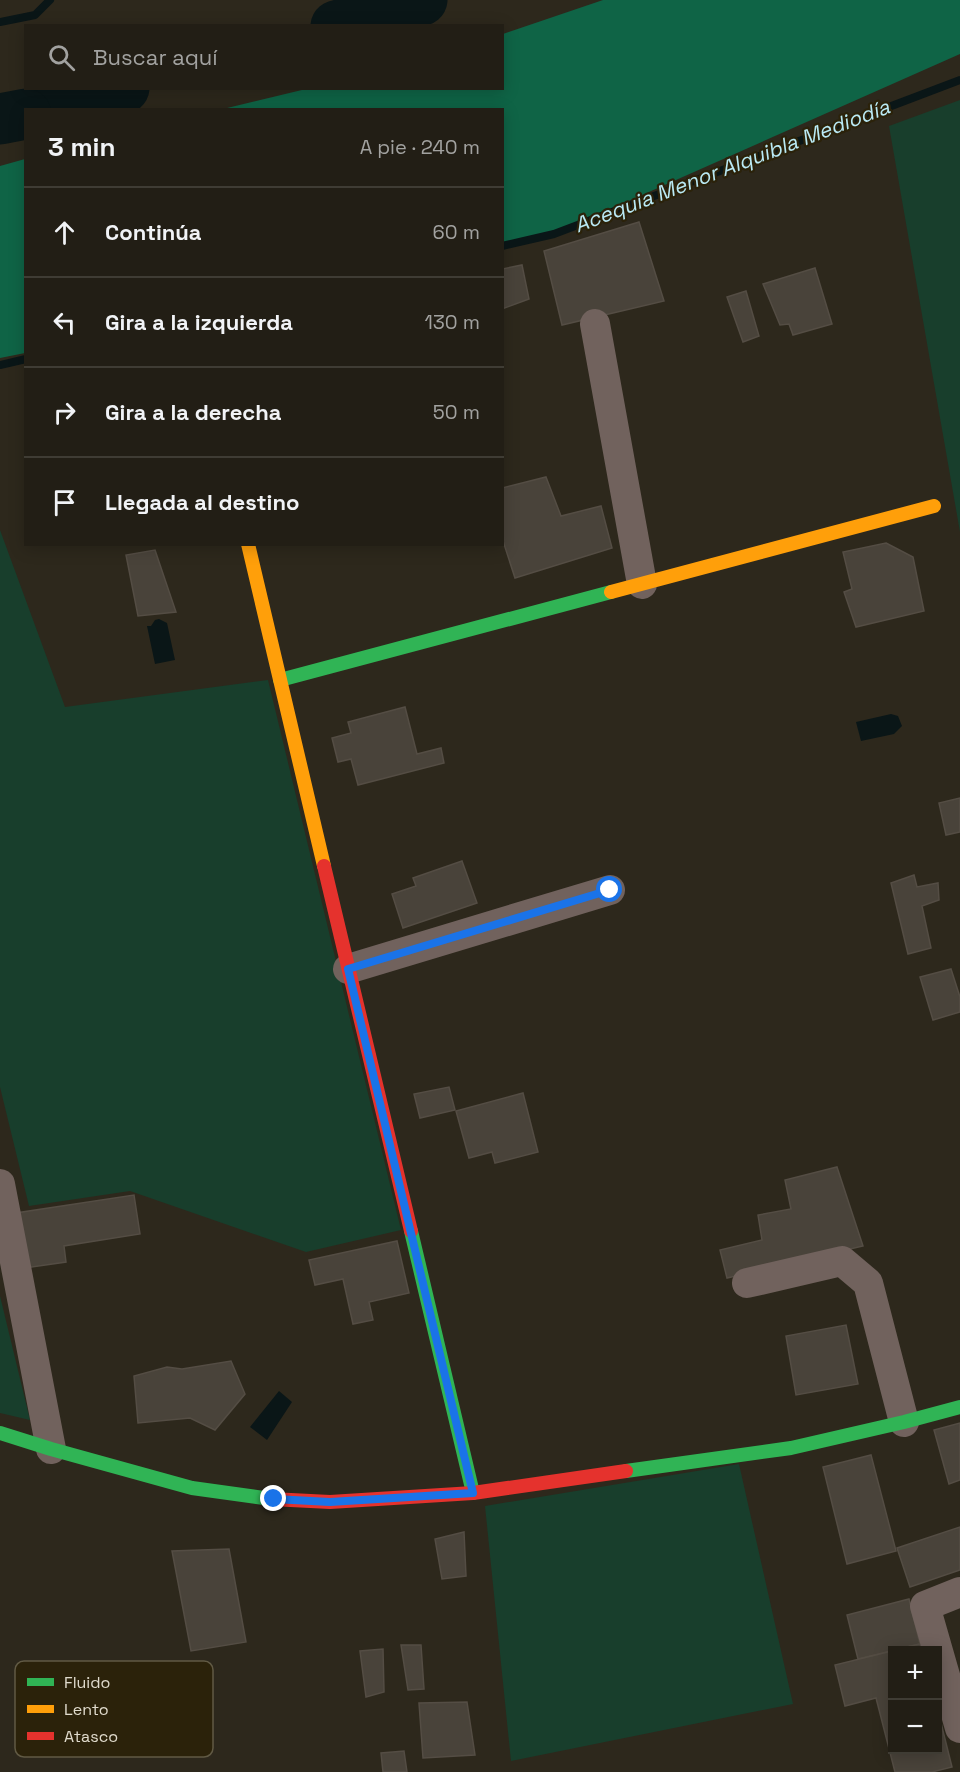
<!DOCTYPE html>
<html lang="es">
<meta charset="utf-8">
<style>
:root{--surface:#221e15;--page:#2a271e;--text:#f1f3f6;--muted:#a2a2a0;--line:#3f3c34}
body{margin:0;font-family:"Space Grotesk",sans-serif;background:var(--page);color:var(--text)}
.controls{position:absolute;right:18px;bottom:18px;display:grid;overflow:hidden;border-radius:0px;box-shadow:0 3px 15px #0003}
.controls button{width:54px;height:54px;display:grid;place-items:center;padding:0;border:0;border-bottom:2px solid var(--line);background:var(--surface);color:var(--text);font:30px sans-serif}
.stop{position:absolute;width:18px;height:18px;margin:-14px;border:4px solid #1a73e8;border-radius:50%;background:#fff}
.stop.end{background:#1a73e8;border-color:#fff;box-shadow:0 2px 6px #0008}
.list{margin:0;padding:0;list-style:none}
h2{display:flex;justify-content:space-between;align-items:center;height:78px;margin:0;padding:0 24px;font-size:26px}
h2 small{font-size:20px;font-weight:400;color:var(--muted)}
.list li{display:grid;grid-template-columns:39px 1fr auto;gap:18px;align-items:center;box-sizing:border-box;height:90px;padding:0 24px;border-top:2px solid var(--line)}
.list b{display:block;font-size:22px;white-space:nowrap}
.list em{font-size:20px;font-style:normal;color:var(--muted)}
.icon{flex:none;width:33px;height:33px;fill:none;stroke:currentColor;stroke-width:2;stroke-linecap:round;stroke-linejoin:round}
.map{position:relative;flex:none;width:960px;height:1772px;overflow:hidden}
.search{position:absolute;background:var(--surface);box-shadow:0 3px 15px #0003;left:24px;top:24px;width:480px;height:66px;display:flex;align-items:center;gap:15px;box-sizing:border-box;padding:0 21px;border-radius:0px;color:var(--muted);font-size:22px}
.panel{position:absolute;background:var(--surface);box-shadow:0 3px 15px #0003;left:24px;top:108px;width:480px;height:438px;border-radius:0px}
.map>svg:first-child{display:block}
.green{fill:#183e2c}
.forest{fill:#0f6446}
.water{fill:#0a1617}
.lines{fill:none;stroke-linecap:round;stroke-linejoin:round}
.stream{stroke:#0a1617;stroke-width:8}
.river{stroke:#0a1617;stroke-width:51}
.building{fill:#49433a;stroke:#544d44;stroke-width:1.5}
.street{stroke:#71625d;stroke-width:30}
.fast{stroke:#30b455;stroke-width:14}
.slow{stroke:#ff9f0a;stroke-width:14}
.jam{stroke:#e5322d;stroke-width:14}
.route{stroke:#1a73e8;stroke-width:8}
.labels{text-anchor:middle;stroke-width:4.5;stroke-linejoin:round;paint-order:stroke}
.water-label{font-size:21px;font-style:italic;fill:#baeaf5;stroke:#2b220a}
.key{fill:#2b220a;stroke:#615a44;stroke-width:1.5}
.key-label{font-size:16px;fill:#e0dbcd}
</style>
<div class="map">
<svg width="960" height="1772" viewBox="0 0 960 1772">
<rect width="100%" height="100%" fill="#2d281c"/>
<!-- green -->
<g class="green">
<polygon points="960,100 960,532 889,126"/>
<polygon points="0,530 65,707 268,680 401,1230 306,1252 130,1191 29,1206 0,1087"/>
<polygon points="0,1296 30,1420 0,1413"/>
<polygon points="739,1464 793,1704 511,1761 485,1506"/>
</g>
<!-- forest -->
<g class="forest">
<polygon points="603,0 960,0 960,54 554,234 503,245 502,110 223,109 306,89 502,88 503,34"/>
<polygon points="25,159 25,353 0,358 0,166"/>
</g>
<!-- water -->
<g class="water">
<polygon points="159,619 167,623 175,660 155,664 147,626 151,626 155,620"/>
<polygon points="891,714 898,716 902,726 894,734 861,741 856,722"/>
<polygon points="279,1391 292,1402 267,1440 250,1427"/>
</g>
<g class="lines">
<!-- stream -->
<g class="stream">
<polyline points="0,22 35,15 50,0"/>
<polyline points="502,246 554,234 960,80"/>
<polyline points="0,365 26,359"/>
</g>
<!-- river -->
<g class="river">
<polyline points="336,26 422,0"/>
<polyline points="45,110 78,102 124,88"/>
<polyline points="0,119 26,114"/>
</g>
</g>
<!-- building -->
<g class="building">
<polygon points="639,222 664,301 562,325 544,251"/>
<polygon points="522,265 529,299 502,309 502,269"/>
<polygon points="815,268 832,324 793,335 789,324 780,325 763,284"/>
<polygon points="746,291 759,336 743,342 727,297"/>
<polygon points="546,477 561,516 601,506 612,548 515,578 502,538 502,488"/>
<polygon points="886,543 913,557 924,611 856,627 844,592 852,589 843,552"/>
<polygon points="155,550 176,612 138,616 126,555"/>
<polygon points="405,707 417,754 441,748 444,763 358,785 351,759 338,762 332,738 351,733 348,722"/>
<polygon points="960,798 960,832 946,835 939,803"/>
<polygon points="462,861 477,903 403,928 392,894 416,886 413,878"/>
<polygon points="914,875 917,887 938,883 939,900 922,906 931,948 908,954 891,883"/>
<polygon points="951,969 960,997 960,1012 933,1020 920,977"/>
<polygon points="449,1087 455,1110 420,1118 414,1094"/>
<polygon points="523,1093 538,1152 495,1163 492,1152 469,1158 456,1111"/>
<polygon points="837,1167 863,1246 727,1278 720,1250 762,1240 758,1215 791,1209 785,1180"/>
<polygon points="134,1195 140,1234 64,1246 66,1262 25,1268 16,1213"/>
<polygon points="397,1241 409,1293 369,1302 373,1320 353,1324 343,1279 315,1285 309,1260"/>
<polygon points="846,1325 858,1384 796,1395 786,1336"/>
<polygon points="231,1361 245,1394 215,1430 190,1418 138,1423 134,1376 167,1367 182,1369"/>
<polygon points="960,1423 960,1480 949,1484 934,1430"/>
<polygon points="871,1455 896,1551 847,1564 823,1467"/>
<polygon points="960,1527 960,1570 910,1587 897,1548"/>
<polygon points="464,1532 466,1576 442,1579 435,1539"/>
<polygon points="229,1549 246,1642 191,1651 172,1551"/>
<polygon points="909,1599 920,1644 858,1659 847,1615"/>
<polygon points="920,1644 922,1650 893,1650"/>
<polygon points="401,1645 421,1645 424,1689 408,1690"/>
<polygon points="383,1649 384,1692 366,1697 360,1651"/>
<polygon points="892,1651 892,1750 938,1750 938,1711 952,1767 932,1772 895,1772 876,1698 845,1706 835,1665"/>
<polygon points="467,1702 475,1755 423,1758 419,1703"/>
<polygon points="404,1751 407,1772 383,1772 381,1753"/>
</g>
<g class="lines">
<!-- street -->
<g class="street">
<polyline points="595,324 642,584"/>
<polyline points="348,969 610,890"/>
<polyline points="0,1184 51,1449"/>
<polyline points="747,1283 842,1261 868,1283 904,1422"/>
<polyline points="960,1592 925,1606 960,1728"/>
</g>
<!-- fast -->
<g class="fast">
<polyline points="280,680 611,592"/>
<polyline points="411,1231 473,1493"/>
<polyline points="0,1433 51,1449 192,1488 271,1499"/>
<polyline points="626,1471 791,1448 904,1422 960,1407"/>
</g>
<!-- slow -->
<g class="slow">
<polyline points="248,544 324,866"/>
<polyline points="611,592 934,506"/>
</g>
<!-- jam -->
<g class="jam">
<polyline points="324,866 411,1231"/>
<polyline points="271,1499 330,1502 473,1493 626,1471"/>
</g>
</g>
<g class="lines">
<!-- route -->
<polyline class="route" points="274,1499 330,1502 473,1493 348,969 610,890"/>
</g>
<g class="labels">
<!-- water labels -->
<g class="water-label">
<text transform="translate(732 166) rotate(-21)" y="7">Acequia Menor Alquibla Mediodía</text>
</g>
</g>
<!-- legend -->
<rect x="15" y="1661" width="198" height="96" rx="9" class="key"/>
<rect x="27" y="1678" width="27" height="8" fill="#30b455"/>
<rect x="27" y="1705" width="27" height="8" fill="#ff9f0a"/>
<rect x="27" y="1732" width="27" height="8" fill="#e5322d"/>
<g class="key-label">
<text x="64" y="1688">Fluido</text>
<text x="64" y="1715">Lento</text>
<text x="64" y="1742">Atasco</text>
</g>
</svg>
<div class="controls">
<button>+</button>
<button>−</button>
</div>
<div class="stop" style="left:610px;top:890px"></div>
<div class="stop end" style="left:274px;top:1499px"></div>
<div class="search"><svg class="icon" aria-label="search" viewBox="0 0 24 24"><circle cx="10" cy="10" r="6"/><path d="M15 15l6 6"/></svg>Buscar aquí</div>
<section class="panel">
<h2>3 min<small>A pie · 240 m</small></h2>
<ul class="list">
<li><svg class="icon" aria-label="ahead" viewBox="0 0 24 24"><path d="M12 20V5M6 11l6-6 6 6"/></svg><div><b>Continúa</b></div><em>60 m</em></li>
<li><svg class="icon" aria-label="left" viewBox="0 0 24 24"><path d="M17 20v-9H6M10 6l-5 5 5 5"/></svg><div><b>Gira a la izquierda</b></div><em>130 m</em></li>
<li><svg class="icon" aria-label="right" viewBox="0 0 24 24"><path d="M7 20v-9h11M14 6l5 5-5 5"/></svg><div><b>Gira a la derecha</b></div><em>50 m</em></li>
<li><svg class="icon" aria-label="arrive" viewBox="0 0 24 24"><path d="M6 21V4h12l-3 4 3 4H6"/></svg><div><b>Llegada al destino</b></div></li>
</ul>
</section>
</div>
